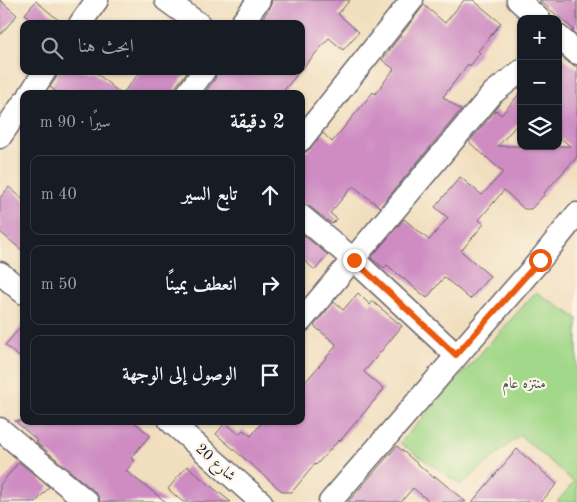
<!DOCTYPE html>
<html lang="ar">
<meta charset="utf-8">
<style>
:root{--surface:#171b24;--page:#242831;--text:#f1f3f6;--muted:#9ea1a6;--line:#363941}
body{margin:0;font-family:"Old Standard TT",Amiri,serif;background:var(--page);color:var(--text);direction:rtl}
.controls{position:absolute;right:15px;top:15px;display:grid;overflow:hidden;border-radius:10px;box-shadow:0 1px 4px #0004}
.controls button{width:45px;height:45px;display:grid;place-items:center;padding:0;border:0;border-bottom:1px solid var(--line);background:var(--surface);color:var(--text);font:25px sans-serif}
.stop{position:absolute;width:15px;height:15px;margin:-11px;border:4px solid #ea580c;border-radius:50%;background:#fff}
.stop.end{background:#ea580c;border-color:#fff;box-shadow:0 1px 5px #0008}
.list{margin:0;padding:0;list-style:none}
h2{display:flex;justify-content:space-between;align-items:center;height:65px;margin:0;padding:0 20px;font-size:21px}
h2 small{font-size:16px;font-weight:400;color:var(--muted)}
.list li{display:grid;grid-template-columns:32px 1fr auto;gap:15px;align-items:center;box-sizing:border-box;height:80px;margin:0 10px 10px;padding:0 10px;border:1px solid var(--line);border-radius:10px}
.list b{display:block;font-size:19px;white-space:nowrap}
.list em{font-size:16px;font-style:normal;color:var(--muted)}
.icon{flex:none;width:28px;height:28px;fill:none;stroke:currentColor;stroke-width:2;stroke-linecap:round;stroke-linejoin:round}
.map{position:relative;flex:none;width:577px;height:502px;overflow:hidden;direction:ltr}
.search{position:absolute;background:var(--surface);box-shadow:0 1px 4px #0004;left:20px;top:20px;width:285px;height:55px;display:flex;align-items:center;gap:12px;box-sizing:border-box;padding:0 18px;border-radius:10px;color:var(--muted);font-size:19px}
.panel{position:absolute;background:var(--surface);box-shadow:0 1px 4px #0004;left:20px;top:90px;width:285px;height:335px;border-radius:10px;direction:rtl}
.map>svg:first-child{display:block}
.green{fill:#a2d889;stroke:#627d62}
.building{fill:#ce8cc2}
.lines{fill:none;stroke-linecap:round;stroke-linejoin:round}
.street-casing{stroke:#6a6469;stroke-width:25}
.street{stroke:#fff;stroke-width:22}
.route{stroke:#ea580c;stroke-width:6}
.labels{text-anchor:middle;stroke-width:4.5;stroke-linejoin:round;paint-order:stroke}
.park-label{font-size:15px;fill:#485952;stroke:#fcf5e5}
.street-label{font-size:15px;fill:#22223b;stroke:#fcf5e5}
</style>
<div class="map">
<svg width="577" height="502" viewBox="0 0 577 502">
<rect width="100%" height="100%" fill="#fcf5e5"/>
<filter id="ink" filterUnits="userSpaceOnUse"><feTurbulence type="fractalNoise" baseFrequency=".02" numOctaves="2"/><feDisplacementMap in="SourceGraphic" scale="10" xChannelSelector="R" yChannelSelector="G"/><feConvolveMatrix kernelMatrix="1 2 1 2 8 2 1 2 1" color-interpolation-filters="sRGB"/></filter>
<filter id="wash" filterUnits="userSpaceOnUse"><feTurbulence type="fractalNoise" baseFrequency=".0096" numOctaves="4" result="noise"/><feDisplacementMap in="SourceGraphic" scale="20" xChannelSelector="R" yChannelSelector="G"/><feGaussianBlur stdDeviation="1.12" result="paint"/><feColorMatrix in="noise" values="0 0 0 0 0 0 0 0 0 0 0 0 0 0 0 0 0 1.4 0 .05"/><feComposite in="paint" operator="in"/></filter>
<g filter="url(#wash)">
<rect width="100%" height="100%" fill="#f1debe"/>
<!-- green -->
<polygon class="green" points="536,292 577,318 577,502 557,502 574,482 520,435 461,485 400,443"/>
<g id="blocks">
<!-- building -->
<g class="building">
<polygon points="0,0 17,15 0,35"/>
<polygon points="272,0 350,0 338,14 359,32 343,50 329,38 301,70 301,24 258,24 270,8"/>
<polygon points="464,0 473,0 501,23 478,51 480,53 470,66 468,64 443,97 461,110 380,207 353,186 330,213 337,219 332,224 309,206 301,203 301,153 306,152 311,148 323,133 332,142 373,92 375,94 394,69 382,60 424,5 445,23"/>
<polygon points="539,0 577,0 577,35 572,31 574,30"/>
<polygon points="36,1 63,24 36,24 25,14"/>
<polygon points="558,54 569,63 574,66 577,66 577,157 544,193 545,194 531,209 524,209 504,190 479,220 484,224 461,251 490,276 470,299 444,277 427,298 387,265 384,268 371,258 404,219 429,240 448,218 435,207 460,177 482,195 503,172 469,142 496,110 501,115 521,92 521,120 498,146 570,146 558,136"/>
<polygon points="58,71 94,71 121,94 59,94 50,87 56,78"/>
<polygon points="141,71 188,71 176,86 174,94 122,94"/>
<polygon points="217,71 300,71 281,94 204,94 215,79"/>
<polygon points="9,187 24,200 24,252 0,232 0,198"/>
<polygon points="301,233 328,255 315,270 301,258"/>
<polygon points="358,293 370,305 372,301 402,326 364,372 384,389 340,441 339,440 316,465 315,464 292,492 283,492 216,434 225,423 239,434 243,430 251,436 263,421 301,421 301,387 336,346 335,346 336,344 314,326 334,302 343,310"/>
<polygon points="24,323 24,361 5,345"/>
<polygon points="15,421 133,421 150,435 131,458 135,460 126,471 166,502 100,502 99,497 95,492 36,442 38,441"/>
<polygon points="397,446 434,478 435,476 466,502 430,502 413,488 401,502 348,502"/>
<polygon points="517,449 557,484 541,502 472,502"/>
<polygon points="19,462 49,487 36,502 0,502 0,485"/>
<polygon points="187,466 207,483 231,502 183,502 168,489"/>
</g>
</g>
</g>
<g filter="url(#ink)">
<use href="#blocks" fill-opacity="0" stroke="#6a6469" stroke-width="1"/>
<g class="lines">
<!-- street casing -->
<g class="street-casing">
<g id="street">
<polyline points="166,0 199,24"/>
<polyline points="518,0 539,19"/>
<polyline points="80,24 97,0"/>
<polyline points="241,24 259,0"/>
<polyline points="558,36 577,53"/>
<polyline points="30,94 45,71"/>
<polyline points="187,94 204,71"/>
<polyline points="0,137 24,102"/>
<polyline points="301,140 412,0"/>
<polyline points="301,216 354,260 456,355"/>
<polyline points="0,273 24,293"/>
<polyline points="301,321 493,93 521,71"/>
<polyline points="170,421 261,502"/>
<polyline points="0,429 87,502"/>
<polyline points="330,502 540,260 577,214"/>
</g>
</g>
<!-- street -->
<use href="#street" class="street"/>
</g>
</g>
<g class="lines" filter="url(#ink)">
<!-- route -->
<polyline class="route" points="354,260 456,355 540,260"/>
</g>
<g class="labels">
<!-- park labels -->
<g class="park-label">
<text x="524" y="388">منتزه عام</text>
</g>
<!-- street labels -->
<g class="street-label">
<text transform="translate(216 462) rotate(42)" y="5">شارع 20</text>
</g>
</g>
</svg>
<div class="controls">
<button>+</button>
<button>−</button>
<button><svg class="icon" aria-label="layers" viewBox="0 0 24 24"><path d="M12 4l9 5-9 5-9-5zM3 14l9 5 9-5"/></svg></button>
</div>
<div class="stop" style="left:540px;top:260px"></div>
<div class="stop end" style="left:354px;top:260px"></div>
<div class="search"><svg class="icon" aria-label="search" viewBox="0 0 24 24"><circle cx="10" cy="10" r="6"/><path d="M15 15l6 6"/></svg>ابحث هنا</div>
<section class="panel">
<h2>2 دقيقة<small>سيرًا · 90 m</small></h2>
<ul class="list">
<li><svg class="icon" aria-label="ahead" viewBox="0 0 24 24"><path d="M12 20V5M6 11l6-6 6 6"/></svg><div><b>تابع السير</b></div><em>40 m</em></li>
<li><svg class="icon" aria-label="right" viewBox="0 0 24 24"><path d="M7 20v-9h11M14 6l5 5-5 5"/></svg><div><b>انعطف يمينًا</b></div><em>50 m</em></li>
<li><svg class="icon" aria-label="arrive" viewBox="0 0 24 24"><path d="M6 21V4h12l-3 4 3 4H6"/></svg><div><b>الوصول إلى الوجهة</b></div></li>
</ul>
</section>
</div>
